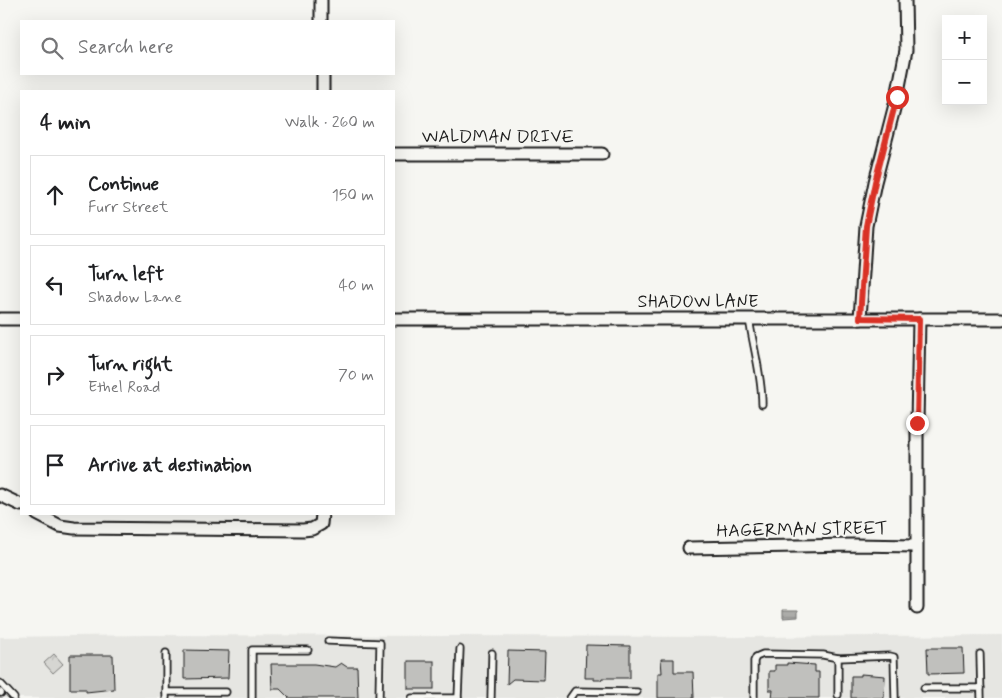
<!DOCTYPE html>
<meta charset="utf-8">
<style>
:root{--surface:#fff;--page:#f2f2f2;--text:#202124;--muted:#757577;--line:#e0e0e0}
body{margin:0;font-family:Mynerve,sans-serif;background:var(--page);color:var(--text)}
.controls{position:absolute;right:15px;top:15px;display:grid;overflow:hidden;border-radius:0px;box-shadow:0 5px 20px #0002}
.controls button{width:45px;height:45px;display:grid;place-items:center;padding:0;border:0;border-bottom:1px solid var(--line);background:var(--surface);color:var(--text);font:25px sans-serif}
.stop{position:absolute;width:15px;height:15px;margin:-11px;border:4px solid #d93025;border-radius:50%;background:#fff}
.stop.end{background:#d93025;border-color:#fff;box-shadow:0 1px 5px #0008}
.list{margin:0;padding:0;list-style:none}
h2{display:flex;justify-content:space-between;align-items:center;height:65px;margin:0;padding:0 20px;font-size:21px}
h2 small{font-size:16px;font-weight:400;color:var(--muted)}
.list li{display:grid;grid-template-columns:32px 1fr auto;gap:15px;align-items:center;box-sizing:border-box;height:80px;margin:0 10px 10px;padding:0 10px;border:1px solid var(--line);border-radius:0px}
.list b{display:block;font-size:19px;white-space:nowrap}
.list p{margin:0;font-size:16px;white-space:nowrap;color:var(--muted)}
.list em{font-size:16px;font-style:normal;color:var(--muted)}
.icon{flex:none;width:28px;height:28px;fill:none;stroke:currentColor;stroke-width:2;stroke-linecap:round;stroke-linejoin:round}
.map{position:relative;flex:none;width:1002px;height:698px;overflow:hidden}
.search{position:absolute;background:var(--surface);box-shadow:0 5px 20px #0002;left:20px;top:20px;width:375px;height:55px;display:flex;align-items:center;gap:12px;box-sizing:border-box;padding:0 18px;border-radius:0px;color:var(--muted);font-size:19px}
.panel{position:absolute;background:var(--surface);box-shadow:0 5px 20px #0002;left:20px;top:90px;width:375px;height:425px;border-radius:0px}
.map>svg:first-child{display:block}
.built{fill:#e6e6e2}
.park{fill:url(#park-crowns);stroke:#797977}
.water{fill:url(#water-rules);stroke:#727271}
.building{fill:#c0c0bd;stroke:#1c1c1c}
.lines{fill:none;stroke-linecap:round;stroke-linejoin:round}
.lane-casing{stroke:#1c1c1c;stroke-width:9}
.street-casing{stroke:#1c1c1c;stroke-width:15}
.lane{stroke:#f6f6f2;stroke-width:5.5}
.street{stroke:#f6f6f2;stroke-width:11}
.route{stroke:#d93025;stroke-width:6}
.labels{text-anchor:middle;stroke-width:4;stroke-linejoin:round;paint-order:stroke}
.street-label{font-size:18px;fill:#1c1c1c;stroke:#f6f6f2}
</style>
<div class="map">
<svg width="1002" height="698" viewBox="0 0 1002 698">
<defs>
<pattern id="park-crowns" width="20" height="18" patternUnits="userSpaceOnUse" patternTransform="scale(1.25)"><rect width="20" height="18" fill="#d6d6d2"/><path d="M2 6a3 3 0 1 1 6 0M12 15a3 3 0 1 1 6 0" fill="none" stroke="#b7b7b4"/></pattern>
<pattern id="water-rules" width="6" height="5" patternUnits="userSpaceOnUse" patternTransform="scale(1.25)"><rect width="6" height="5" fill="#acaca9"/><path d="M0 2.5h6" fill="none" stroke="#939391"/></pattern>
</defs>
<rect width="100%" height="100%" fill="#f6f6f2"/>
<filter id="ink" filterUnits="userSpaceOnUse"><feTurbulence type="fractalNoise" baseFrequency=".02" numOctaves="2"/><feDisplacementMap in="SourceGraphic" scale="10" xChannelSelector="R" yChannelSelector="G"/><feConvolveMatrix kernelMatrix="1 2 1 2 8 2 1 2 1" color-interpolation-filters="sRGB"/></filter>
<g filter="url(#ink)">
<!-- built -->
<polygon class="built" points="148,635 749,637 1002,635 1002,698 0,698 0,637"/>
<!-- park -->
<polygon class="park" points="54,654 63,664 53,673 44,663"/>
<!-- water -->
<polygon class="water" points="783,610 798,610 798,617 783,618"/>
<!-- building -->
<g class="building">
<polygon points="586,645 630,646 630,678 602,678 602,680 594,680 594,678 585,678"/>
<polygon points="927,648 963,648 964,673 928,674"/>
<polygon points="184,650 229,651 228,678 184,679"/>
<polygon points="508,651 545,652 544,680 513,679 507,684"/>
<polygon points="70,655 113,655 114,689 86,692 86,689 70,689"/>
<polygon points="661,659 674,659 674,672 693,672 694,698 658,698 658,673 662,673"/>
<rect x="408" y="661" width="26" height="28"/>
<polygon points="787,663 815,665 815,672 819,672 819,698 772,698 773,690 769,690 769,671 775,671 775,665 787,665"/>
<polygon points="271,664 314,664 335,667 341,663 347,667 357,667 358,698 289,698 280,689 272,689"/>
<polygon points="861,674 885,676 884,698 851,698 851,676 861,676"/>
</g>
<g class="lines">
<!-- lane casing -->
<g class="lane-casing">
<g id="lane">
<path d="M 749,318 C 753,347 762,375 762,404"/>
<polyline points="328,641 380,643 379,698"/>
<polyline points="980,654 981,698"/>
<polyline points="0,683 14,698"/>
<polyline points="924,688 981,688"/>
<polyline points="0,692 1,693"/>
<polyline points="166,692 226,692"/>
<polyline points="838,695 838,658"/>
<polyline points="166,698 166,653"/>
<polyline points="252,698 252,650 308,650"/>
<polyline points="412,698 458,698"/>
<polyline points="458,698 460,649"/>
<polyline points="491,698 492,653"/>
<polyline points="570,698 575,691 637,692"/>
<polyline points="754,698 754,661 756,657 763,654 823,655 838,658 890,656 894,657 895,698"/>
</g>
</g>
<!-- street casing -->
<g class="street-casing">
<g id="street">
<polyline points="321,0 321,21"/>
<polyline points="323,74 323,91"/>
<polyline points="394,154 602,154"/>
<polyline points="0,319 21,319"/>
<polyline points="394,319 1002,319"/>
<polyline points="860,319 866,226 875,182 897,97 906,50 905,0"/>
<polyline points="0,495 21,505"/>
<polyline points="37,514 60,526 74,528 303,530 312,529 321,524 322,514"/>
<polyline points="689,548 853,545 916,546"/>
<polyline points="917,608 917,423 919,319"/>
</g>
</g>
<!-- lane -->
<use href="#lane" class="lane"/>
<!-- street -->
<use href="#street" class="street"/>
</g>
</g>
<g class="lines" filter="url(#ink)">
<!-- route -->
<polyline class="route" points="897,97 875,182 866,226 860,318 919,319 917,423"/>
</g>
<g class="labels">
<!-- street labels -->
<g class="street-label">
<text x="498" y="142">WALDMAN DRIVE</text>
<text x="698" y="307">SHADOW LANE</text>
<text transform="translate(802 529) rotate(-1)" y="6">HAGERMAN STREET</text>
</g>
</g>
</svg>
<div class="controls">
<button>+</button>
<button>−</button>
</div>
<div class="stop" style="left:897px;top:97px"></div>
<div class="stop end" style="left:917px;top:423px"></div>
<div class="search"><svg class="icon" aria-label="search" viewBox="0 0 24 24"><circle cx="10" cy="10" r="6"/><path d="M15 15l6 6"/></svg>Search here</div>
<section class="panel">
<h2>4 min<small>Walk · 260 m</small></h2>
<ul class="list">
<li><svg class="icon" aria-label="ahead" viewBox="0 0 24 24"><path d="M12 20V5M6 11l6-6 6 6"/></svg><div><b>Continue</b><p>Furr Street</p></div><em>150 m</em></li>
<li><svg class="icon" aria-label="left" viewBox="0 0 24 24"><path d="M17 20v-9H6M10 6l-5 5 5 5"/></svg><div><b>Turn left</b><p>Shadow Lane</p></div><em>40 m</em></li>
<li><svg class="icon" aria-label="right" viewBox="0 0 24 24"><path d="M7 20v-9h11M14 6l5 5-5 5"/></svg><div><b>Turn right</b><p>Ethel Road</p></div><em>70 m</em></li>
<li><svg class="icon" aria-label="arrive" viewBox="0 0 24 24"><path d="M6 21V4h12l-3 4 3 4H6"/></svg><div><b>Arrive at destination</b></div></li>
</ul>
</section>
</div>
